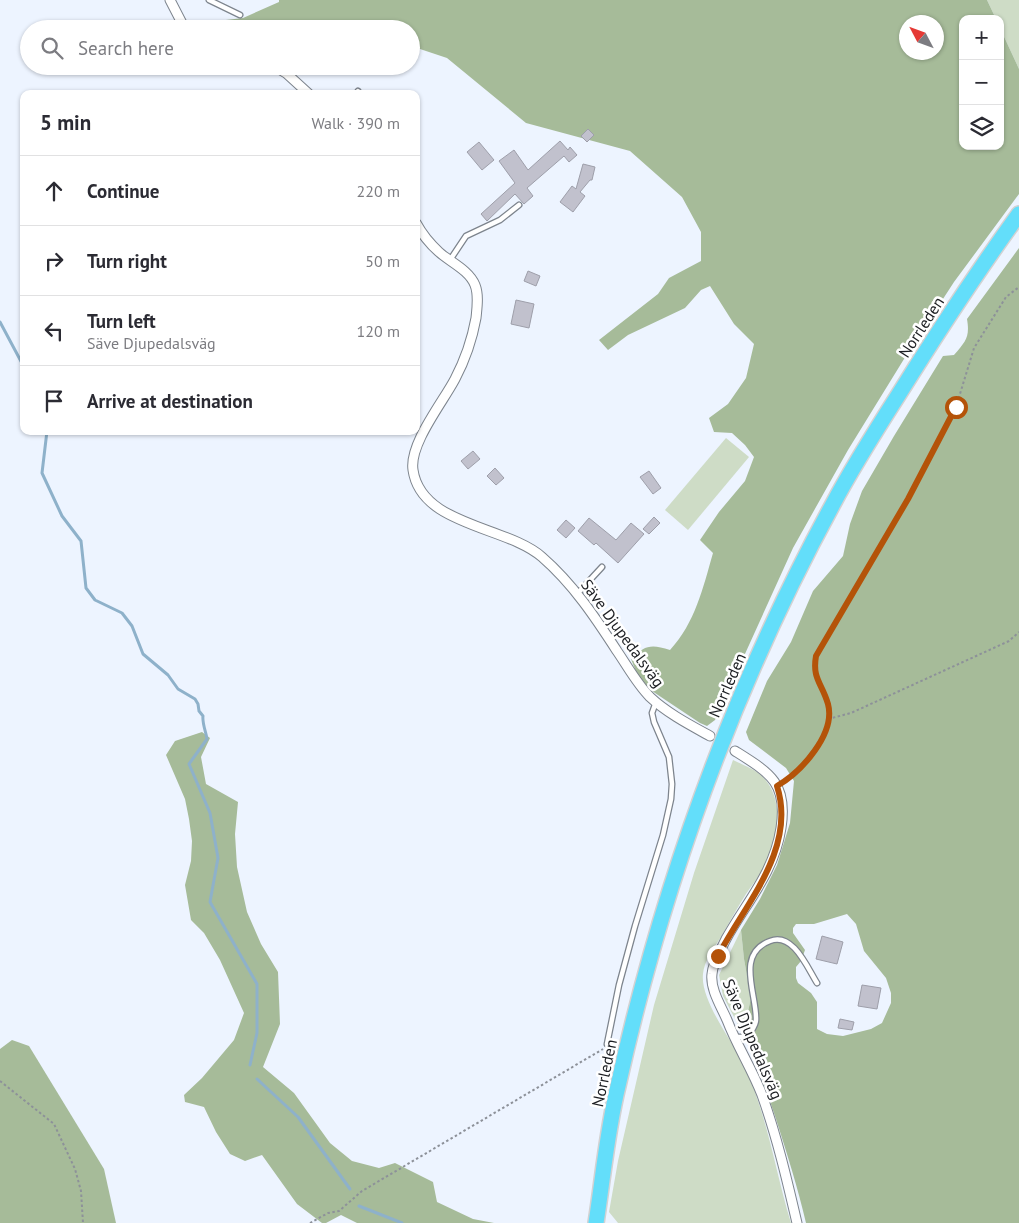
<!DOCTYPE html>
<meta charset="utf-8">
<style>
:root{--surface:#fff;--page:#f2f2f3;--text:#2b2b33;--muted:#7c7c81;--line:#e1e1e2}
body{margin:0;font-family:"PT Sans",sans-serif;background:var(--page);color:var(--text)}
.controls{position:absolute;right:15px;top:15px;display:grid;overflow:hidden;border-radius:10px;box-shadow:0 1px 4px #0004}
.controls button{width:45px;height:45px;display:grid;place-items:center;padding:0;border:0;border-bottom:1px solid var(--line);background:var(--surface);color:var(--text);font:25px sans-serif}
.compass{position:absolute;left:899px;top:15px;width:45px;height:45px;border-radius:50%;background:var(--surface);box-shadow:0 1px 4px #0004;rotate:311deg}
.stop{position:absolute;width:15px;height:15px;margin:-11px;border:4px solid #b45309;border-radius:50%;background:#fff}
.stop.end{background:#b45309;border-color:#fff;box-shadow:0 1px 5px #0008}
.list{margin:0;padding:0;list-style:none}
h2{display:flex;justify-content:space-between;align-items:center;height:65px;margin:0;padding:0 20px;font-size:21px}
h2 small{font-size:16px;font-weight:400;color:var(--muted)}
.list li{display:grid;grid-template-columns:32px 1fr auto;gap:15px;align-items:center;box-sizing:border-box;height:70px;padding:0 20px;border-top:1px solid var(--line)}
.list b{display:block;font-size:19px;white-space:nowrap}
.list p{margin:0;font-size:16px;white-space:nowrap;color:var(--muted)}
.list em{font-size:16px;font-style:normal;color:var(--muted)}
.icon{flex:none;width:28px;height:28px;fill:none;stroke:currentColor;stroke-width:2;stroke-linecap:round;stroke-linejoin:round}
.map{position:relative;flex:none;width:1019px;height:1223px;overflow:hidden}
.search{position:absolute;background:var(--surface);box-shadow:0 1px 4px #0004;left:20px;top:20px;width:400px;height:55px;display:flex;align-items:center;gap:12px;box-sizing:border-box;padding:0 18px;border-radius:28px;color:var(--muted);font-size:19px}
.panel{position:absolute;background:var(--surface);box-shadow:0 1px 4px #0004;left:20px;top:90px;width:400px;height:345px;border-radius:10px}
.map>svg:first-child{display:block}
.green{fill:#cedcc6}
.forest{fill:#a6bb99;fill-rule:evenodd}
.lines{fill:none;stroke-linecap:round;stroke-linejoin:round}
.stream{stroke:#8eb1ca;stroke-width:3}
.building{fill:#c1c1cd;stroke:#9e9faa}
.service-casing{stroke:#7d848d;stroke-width:7}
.minor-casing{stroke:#7d848d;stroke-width:11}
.trunk-casing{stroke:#d2d2d3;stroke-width:18}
.path{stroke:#8d9199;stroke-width:2;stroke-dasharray:2.5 2.5;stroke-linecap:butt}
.service{stroke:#fff;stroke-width:4.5}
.minor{stroke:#fff;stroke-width:9}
.trunk{stroke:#63defa;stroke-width:15}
.route{stroke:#b45309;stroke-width:6}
.labels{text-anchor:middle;stroke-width:5;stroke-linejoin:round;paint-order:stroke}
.street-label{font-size:16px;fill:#1c1e22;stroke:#fff}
</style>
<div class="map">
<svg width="1019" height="1223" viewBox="0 0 1019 1223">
<rect width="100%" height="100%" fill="#edf4ff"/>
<!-- green -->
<g class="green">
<polygon points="987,0 1019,0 1019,69 1000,28 1000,19 996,19"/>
<polygon points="726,438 749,457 688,530 665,510"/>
<path d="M 733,760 C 743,765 755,769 763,777 C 786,801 778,843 763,869 C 758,878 751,886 746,894 C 737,908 729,923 721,937 C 714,948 704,961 703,974 C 700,1000 733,1043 746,1066 C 750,1075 753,1085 756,1095 C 771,1137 778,1181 791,1223 L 618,1223 L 609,1212 L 618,1161 L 654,1005 L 694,873 Z"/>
<polygon points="741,930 744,959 751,998 743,1034 723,996 719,975"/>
</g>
<!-- forest -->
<g class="forest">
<path d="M 279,0 L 987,0 L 996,19 L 963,19 L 963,146 L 1000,146 L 1000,28 L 1019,69 L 1019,194 L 954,282 L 904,359 L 848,450 L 793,548 L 715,720 L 707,726 L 700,723 L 649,689 L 637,674 L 631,659 C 645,645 651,644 670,650 C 695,623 703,588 713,553 L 700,540 L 719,512 L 745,481 L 754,457 L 745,445 L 732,433 L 714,432 L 709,418 L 728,404 L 746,378 L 754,344 L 734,324 L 710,286 L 701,290 L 685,308 L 628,335 L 608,350 L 599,340 L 658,294 L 669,278 L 701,261 L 701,232 L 682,197 L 630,151 L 526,123 L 447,58 L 411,46 L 411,29 L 355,29 L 327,23 L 311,29 L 206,29 L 200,23 L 243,18 L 279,2 ZM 906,22 L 936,22 L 936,52 L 906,52 Z"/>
<path d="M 1019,248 L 1019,1223 L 806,1223 C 798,1188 787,1154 776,1119 C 766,1090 758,1061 743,1034 L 751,998 L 744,959 L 741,930 L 760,899 L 777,865 L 790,823 L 794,781 L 786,768 L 749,740 L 746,732 L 767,681 L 791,642 L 813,591 L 843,556 L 850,524 L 862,491 L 894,436 L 943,356 L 954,355 C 966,341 970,337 967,319 ZM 847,914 L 856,924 L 864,951 L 886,978 L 891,993 L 891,1003 L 882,1023 L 871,1029 L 843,1036 L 827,1034 L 817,1029 L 817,1002 L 811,993 L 798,983 L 796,978 L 796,967 L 801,961 L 805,950 L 793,933 L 793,928 L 796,924 L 814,924 Z"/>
<polygon points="202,732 210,738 201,757 206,784 238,802 235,834 237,867 247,912 261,944 278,972 280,1024 263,1067 294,1093 330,1143 352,1161 379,1168 395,1163 433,1182 437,1202 473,1219 494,1223 357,1223 341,1215 326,1223 322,1223 297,1204 262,1155 245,1161 230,1154 216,1132 204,1107 185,1102 184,1095 202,1078 234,1040 244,1013 220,960 204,933 191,920 185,885 191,861 192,841 189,819 185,799 166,755 175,741"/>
<polygon points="12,1040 29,1046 104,1169 116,1223 0,1223 0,1049"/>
</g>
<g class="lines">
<!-- stream -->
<g class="stream">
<polyline points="0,322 24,367"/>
<path d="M 47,431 L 42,473 L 62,516 L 81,541 L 86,588 L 95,600 L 122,613 L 132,626 L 143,654 L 168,675 L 178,689 L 195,699 L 198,704 L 199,711 L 203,716 C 202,723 206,732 207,739 L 189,764 L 210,813 L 218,858 L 210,902 L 257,984 L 257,1033 L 250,1065"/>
<polyline points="257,1079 298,1117 350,1189"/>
<polyline points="359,1206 402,1223"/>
</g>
</g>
<!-- building -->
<g class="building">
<polygon points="588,129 594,135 587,142 581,136"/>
<polygon points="560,141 568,150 570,147 577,155 569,162 564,156 527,188 533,196 524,204 515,194 487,221 481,214 515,183 499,161 514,150 528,170"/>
<polygon points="479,142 494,160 482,170 467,152"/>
<polygon points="583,164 595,167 592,180 590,180 580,192 585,196 573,212 560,202 572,186 576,189"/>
<polygon points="528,271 540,276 536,286 524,281"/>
<polygon points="516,300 534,304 529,328 511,324"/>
<polygon points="473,451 480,459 468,469 461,461"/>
<polygon points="495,468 504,478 496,485 487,476"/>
<polygon points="649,471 661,488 653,494 640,477"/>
<polygon points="654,517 660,523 649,534 643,529"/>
<polygon points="589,518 616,540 631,523 644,534 618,563 596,543 594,545 578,531"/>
<polygon points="566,520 575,528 566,538 557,530"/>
<polygon points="822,936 843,942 837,964 816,959"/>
<polygon points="862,985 881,988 877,1009 858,1006"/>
<polygon points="840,1019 854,1022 852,1030 838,1028"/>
</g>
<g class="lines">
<!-- service casing -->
<g class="service-casing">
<g id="service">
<polyline points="209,0 240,15"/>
<polyline points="356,94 358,91"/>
<polyline points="450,260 466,236 500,220 519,205"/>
<polyline points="577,594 602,567"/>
<path d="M 735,1037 L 748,1037 C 750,1032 756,1026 756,1020 C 757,994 735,954 770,941 C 793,932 807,967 817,983"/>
<polyline points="607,1044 619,985 635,926 663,835 671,799 672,784 669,757 654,722 652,713 656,702"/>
</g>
</g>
<!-- minor casing -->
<g class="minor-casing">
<g id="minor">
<polyline points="170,0 185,29"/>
<polyline points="226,66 228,66"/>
<polyline points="274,66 286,73 309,94"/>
<path d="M 416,223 C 422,234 429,243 439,252 C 450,262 469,270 475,285 C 479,295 477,308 476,318 C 472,340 465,360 455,379 C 443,402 409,444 413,470 C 421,526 507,526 542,557 C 573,584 595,617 617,651 C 628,667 637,684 650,697 C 667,713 690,725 710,736"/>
<path d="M 735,751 C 770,773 788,783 781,828 C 774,873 747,901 726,939 C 721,950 713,961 712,974 C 710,989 721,1006 727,1020 C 737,1046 752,1069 762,1095 C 777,1137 787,1180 797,1223"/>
</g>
</g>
<!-- trunk casing -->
<g class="trunk-casing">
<path id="trunk" d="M 596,1223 C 603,1178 607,1131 618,1086 C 663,883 734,686 833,504 C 853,466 876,430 899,394 C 937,333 977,272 1019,214"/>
</g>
<!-- path -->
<g class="path">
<polyline points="828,719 851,713 1009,641 1019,632"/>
<polyline points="784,782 790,778 807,759 828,728 829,707 814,670 816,656 908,499 948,424 956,407 974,348 1006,297 1019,287"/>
<polyline points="0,1081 54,1124 75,1169 81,1191 83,1223"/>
<polyline points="310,1223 328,1213 339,1211 362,1191 603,1049"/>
</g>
<!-- service -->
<use href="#service" class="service"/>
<!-- minor -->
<use href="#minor" class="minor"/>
<!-- trunk -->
<use href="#trunk" class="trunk"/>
</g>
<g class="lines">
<!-- route -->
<path class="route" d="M 718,956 C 745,904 797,849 777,786 C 801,772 836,734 828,704 C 822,683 812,679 816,656 L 908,499 L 956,407"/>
</g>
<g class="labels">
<!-- street labels -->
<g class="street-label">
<text transform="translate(921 327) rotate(-57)" y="6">Norrleden</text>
<text transform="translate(623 633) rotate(54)" y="6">Säve Djupedalsväg</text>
<text transform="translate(727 685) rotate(-66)" y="6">Norrleden</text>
<text transform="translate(753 1039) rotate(67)" y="6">Säve Djupedalsväg</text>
<text transform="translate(604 1073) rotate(-78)" y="6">Norrleden</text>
</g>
</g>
</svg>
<div class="controls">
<button>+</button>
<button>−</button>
<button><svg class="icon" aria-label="layers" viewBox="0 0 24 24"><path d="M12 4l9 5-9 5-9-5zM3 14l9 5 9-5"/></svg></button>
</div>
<svg class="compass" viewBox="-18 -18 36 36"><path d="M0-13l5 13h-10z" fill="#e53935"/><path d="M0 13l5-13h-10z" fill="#7c7c81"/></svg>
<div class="stop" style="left:956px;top:407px"></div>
<div class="stop end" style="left:718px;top:956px"></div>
<div class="search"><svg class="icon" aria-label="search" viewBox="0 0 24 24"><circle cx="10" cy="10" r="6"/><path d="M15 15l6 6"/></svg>Search here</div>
<section class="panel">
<h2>5 min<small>Walk · 390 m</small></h2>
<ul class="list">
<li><svg class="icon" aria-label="ahead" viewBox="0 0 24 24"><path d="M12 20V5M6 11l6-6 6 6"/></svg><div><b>Continue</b></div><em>220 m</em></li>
<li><svg class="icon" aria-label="right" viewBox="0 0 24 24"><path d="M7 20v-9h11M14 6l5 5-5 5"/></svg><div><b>Turn right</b></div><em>50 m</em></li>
<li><svg class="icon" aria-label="left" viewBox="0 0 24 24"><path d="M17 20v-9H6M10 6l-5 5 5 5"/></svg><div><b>Turn left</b><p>Säve Djupedalsväg</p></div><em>120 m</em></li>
<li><svg class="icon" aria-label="arrive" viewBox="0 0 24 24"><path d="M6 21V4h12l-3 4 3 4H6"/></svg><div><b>Arrive at destination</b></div></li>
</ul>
</section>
</div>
